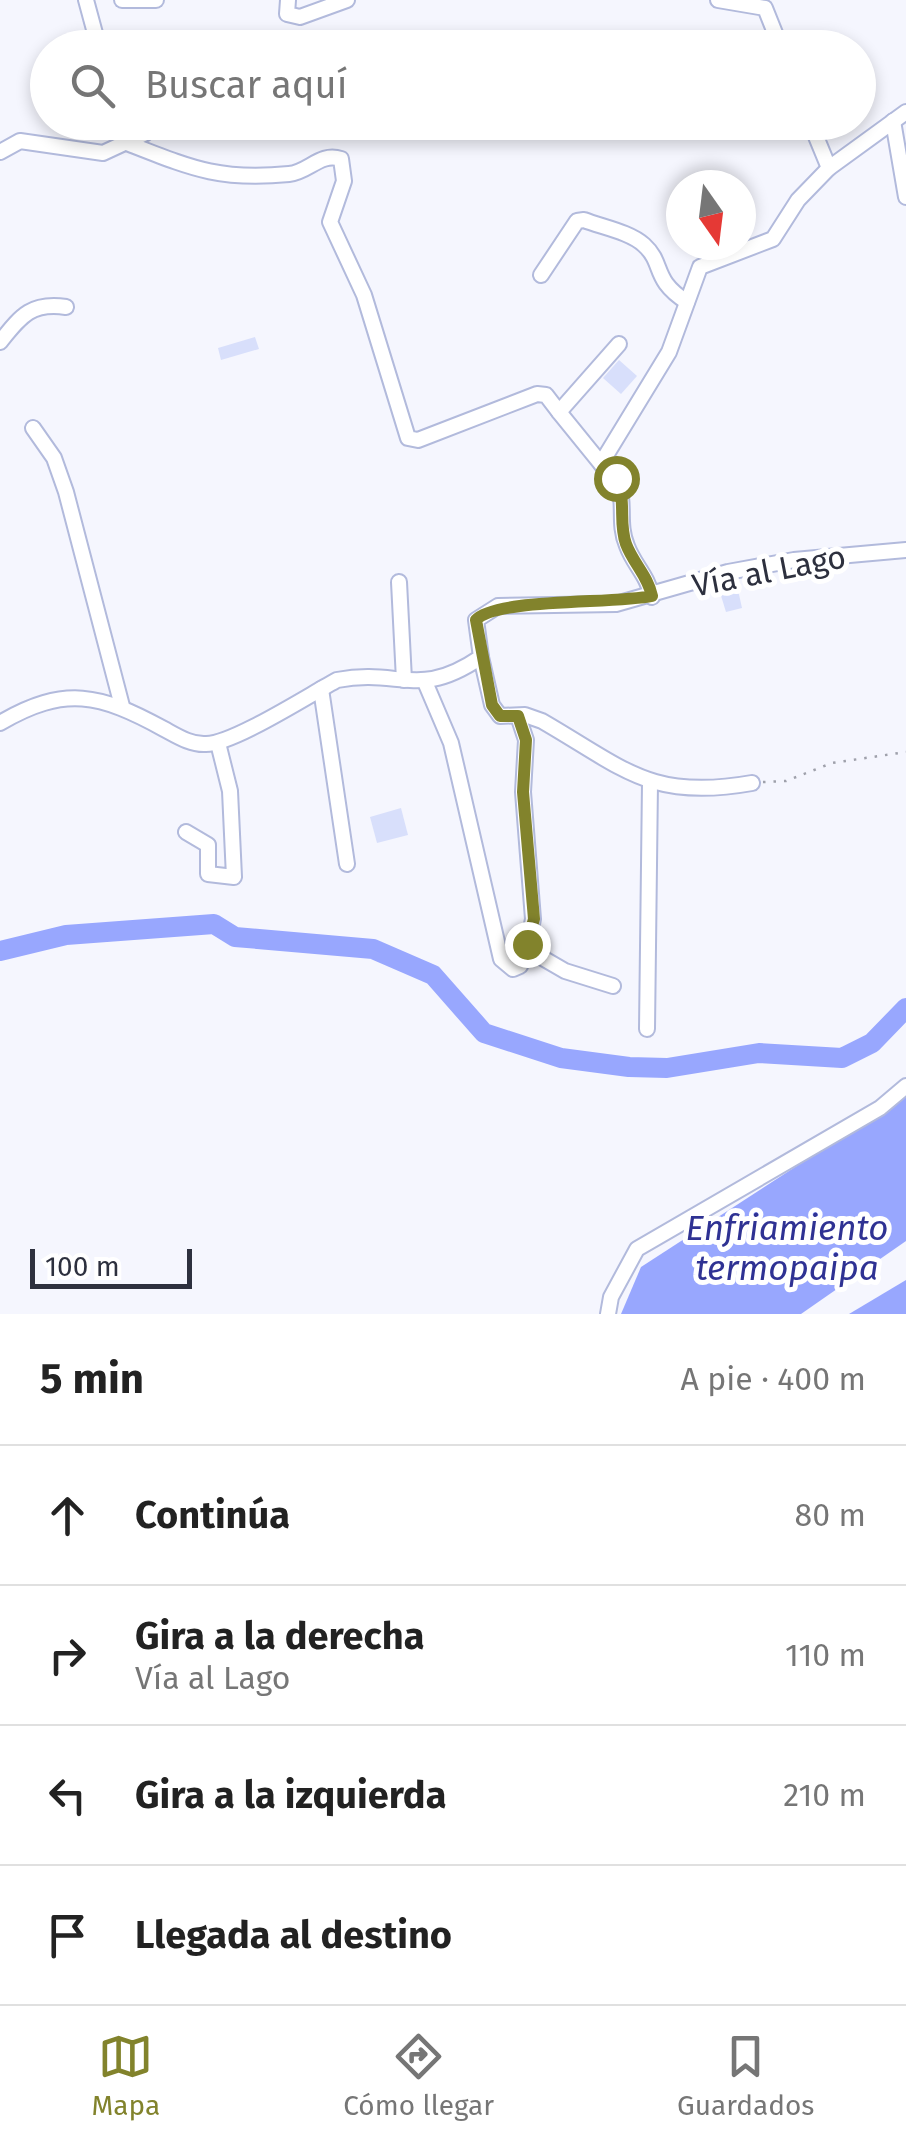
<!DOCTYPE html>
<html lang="es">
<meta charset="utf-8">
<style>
:root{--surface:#fff;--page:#f6f6f6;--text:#222;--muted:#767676;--line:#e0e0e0;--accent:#82832c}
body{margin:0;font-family:"Fira Sans",sans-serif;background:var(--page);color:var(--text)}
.compass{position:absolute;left:666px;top:170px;width:90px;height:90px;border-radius:50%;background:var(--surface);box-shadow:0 5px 15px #0003;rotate:166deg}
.scale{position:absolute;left:30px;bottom:25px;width:162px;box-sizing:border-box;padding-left:10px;border:5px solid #2d303e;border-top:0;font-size:28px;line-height:35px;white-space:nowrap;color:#2d303e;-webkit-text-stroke:8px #fff;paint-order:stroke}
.stop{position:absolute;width:30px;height:30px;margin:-22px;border:8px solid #82832c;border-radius:50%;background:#fff}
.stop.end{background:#82832c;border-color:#fff;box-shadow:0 2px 10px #0008}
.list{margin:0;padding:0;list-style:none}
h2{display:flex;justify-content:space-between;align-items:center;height:130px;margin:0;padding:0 40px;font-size:42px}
h2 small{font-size:32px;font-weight:400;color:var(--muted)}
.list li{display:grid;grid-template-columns:65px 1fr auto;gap:30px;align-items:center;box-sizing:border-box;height:140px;padding:0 40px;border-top:2px solid var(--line)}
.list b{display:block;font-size:38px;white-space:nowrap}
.list p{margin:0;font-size:32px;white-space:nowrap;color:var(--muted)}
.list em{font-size:32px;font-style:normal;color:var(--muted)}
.icon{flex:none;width:55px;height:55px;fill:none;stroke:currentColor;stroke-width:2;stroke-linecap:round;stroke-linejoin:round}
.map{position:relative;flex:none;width:906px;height:1314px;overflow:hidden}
.search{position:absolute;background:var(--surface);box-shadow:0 5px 15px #0003;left:30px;right:30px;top:30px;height:110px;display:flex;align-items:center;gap:25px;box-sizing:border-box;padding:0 35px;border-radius:55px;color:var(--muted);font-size:38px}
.sheet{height:690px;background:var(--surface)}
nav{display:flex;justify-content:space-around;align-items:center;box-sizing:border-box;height:140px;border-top:2px solid var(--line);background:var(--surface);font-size:28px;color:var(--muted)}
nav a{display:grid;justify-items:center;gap:5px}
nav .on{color:var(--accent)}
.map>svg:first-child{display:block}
.water{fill:#98a7fe}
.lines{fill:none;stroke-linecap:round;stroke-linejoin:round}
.river{stroke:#98a7fe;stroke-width:20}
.building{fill:#d8dffb}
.minor-casing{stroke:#b2badc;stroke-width:18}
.path{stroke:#9fa1ab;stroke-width:2.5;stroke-dasharray:2.5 8;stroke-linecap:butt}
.minor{stroke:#fff;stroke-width:14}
.route{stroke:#82832c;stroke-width:12}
.labels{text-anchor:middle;stroke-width:10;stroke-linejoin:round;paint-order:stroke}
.street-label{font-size:32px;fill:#2d303e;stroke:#fff}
.water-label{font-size:35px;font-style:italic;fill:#2f3293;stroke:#fff}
</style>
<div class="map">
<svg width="906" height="1314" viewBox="0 0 906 1314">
<rect width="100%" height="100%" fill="#f5f6fe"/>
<!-- water -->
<g class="water">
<polygon points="906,1095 906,1241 801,1314 621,1314 641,1267"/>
<polygon points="906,1280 906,1314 849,1314"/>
</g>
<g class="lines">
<!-- river -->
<polyline class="river" points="0,951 66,935 214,924 235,937 373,949 433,975 484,1033 561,1058 629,1067 667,1068 759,1053 842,1058 872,1043 906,1008"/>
</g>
<!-- building -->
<g class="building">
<polygon points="255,337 259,349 221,360 218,348"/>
<polygon points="619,360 637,376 621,394 603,378"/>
<polygon points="736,581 742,608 726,612 718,586"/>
<polygon points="401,808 408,835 377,843 370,817"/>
</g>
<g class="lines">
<!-- minor casing -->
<g class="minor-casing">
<g id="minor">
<polyline points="86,0 99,48"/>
<polyline points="122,0 156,0"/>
<polyline points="288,0 287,14 300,17 347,0"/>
<polyline points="718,0 765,8 781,48"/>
<polyline points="893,121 906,197"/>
<polyline points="810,122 829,168 906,112"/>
<path d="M 127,143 C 191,168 219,181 289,174 C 309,172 320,152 341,159 L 344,181 L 330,222 L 364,295 L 408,438 L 418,440 L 537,394 L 546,395 L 559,412"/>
<polyline points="0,152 20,141 103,153 146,133 150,122"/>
<path d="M 541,275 L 577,221 L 584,220 C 602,227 630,232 644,245 C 665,264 651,279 687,302"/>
<path d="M 0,342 C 21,316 31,302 66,307"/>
<polyline points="33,428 54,458 66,492 122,706"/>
<polyline points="602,465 559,412 619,344"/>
<polyline points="399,582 404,680"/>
<path d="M 652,597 C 648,576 634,565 627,546 C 614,516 634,488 602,465 L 605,457 L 669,352 L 700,267 L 773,239 L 798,200 L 829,168"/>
<path d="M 481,657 L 492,705 L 500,716 L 525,715 L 542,721 C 625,769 651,801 752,783"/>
<polyline points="425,682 451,743 501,959 513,969 520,966 527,949"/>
<polyline points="321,689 347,864"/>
<polyline points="518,716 526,740 523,792 533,919 527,949 565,971 613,986"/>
<path d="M 0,723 C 65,685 100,694 164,729 C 177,736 191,745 206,744 C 233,744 309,695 337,680 C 401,668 418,700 481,657 L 476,620 L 498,606 L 616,604 L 728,572 L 794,560 L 906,550"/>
<polyline points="186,832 208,845 208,874 234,877 230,791 218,743"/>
<polyline points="647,1029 650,783"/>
<polyline points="608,1314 611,1297 637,1249 880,1108 906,1086"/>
</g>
</g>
<!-- path -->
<polyline class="path" points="763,782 786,781 832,763 906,752"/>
<!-- minor -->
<use href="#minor" class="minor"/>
</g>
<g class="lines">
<!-- route -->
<path class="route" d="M 527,944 L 534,919 L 523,792 L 526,740 L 518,716 L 500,716 L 492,705 L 476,620 C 495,598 615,604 652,596 C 648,576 633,563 626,544 C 618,522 627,501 616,478"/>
</g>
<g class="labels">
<!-- street labels -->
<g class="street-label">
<text transform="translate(769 571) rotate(-11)" y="11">Vía al Lago</text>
</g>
<!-- water labels -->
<g class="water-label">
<text x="787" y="1240">Enfriamiento<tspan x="787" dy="40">termopaipa</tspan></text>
</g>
</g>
</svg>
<svg class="compass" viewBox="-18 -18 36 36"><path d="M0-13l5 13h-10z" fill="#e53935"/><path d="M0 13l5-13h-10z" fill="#767676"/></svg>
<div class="scale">100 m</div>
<div class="stop" style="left:616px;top:478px"></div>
<div class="stop end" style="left:527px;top:944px"></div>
<div class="search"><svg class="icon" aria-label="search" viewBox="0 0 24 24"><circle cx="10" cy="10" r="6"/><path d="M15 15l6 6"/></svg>Buscar aquí</div>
</div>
<section class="sheet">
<h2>5 min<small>A pie · 400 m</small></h2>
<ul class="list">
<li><svg class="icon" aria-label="ahead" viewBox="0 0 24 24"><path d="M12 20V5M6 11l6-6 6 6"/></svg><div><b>Continúa</b></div><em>80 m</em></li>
<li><svg class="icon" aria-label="right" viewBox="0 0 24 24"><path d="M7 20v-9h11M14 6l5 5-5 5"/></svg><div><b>Gira a la derecha</b><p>Vía al Lago</p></div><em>110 m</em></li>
<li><svg class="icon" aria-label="left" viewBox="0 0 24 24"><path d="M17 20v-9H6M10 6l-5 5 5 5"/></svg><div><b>Gira a la izquierda</b></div><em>210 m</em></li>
<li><svg class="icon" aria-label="arrive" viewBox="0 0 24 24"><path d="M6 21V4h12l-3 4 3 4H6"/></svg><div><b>Llegada al destino</b></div></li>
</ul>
</section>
<nav>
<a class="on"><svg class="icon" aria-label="map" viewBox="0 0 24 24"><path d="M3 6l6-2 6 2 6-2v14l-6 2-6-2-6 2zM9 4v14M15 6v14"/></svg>Mapa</a>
<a><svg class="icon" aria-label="directions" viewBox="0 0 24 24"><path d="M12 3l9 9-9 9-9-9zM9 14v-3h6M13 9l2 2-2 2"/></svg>Cómo llegar</a>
<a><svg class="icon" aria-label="saved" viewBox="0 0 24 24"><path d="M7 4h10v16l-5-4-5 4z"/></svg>Guardados</a>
</nav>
